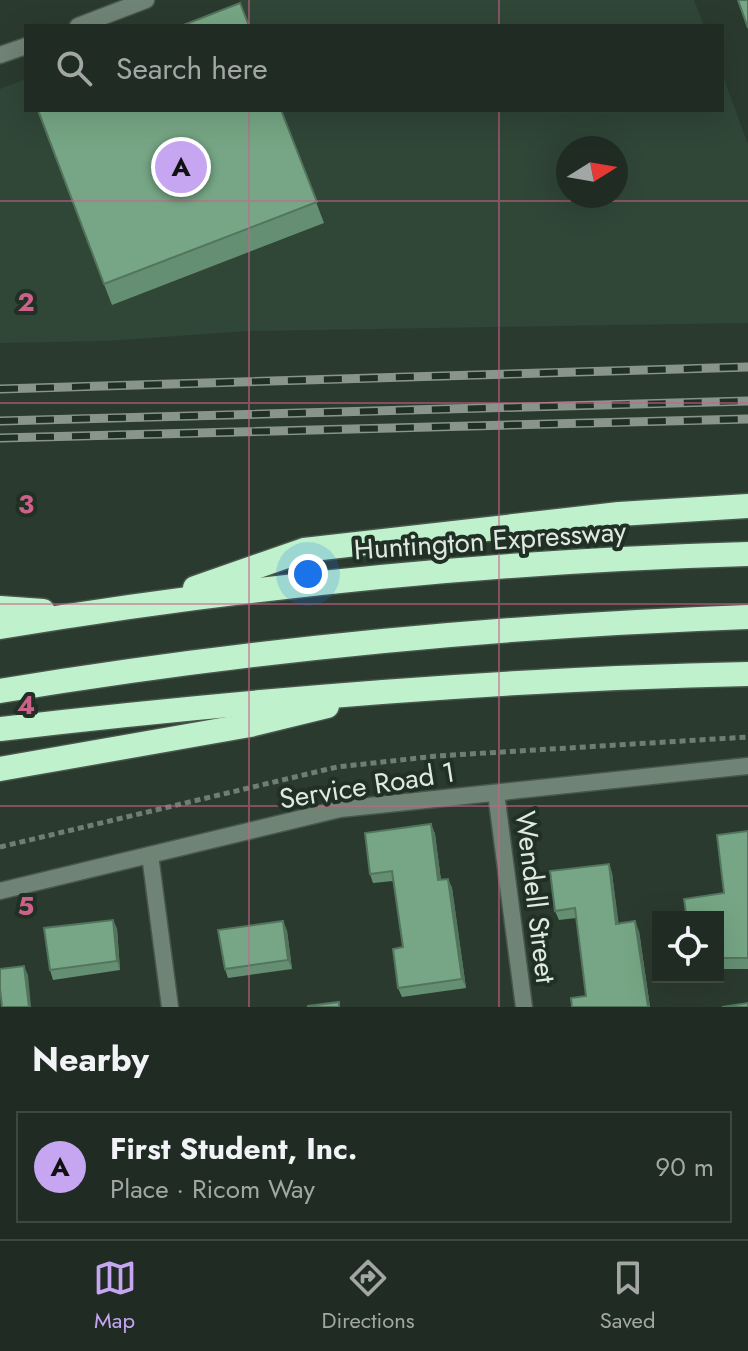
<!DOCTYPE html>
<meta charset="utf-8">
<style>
:root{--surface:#202c23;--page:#2d3830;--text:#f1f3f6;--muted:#a2a7a6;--line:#3d4841;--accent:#c6a6f0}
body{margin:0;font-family:Jost,sans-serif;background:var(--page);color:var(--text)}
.controls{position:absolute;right:24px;bottom:24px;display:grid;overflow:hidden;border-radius:0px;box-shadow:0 8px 32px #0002}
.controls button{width:72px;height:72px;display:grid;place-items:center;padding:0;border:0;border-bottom:2px solid var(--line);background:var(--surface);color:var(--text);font:40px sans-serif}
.compass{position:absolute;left:556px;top:136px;width:72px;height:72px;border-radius:50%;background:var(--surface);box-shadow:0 8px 32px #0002;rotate:79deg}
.you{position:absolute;left:308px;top:574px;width:28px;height:28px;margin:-20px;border:6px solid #fff;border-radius:50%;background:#1a73e8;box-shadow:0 0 0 12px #1a73e833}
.badge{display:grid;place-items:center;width:52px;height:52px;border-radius:50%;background:var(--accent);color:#111;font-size:26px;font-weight:700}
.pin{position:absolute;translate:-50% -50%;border:4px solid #fff;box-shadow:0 2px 8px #0006}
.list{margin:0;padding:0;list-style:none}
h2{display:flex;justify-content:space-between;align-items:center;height:104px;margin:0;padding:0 32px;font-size:34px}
h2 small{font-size:26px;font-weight:400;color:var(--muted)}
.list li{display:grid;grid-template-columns:52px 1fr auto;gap:24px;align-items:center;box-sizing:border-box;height:112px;margin:0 16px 16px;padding:0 16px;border:2px solid var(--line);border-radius:0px}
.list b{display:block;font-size:30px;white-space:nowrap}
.list p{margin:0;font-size:26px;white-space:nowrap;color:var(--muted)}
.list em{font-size:26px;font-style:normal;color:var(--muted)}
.icon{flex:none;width:44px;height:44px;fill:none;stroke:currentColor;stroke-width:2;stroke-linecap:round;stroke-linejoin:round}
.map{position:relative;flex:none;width:748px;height:1007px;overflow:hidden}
.search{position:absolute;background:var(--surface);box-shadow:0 8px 32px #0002;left:24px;right:24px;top:24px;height:88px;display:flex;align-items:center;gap:20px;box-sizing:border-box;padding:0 28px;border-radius:0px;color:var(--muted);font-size:30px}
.sheet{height:232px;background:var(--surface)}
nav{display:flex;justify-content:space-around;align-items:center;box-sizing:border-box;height:112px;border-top:2px solid var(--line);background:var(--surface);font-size:22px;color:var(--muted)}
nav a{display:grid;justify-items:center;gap:4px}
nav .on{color:var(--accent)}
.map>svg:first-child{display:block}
.built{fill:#304637;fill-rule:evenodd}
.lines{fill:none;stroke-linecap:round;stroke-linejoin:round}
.minor-casing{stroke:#48564c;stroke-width:19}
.motorway-casing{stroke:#48564c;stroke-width:27}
.path{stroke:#707d74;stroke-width:5;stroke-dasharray:6 4;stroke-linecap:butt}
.minor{stroke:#708476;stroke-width:16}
.motorway{stroke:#bff1cd;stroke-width:24}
.rail-casing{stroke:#89958c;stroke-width:9}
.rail{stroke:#213025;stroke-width:6;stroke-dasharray:18;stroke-linecap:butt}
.wall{fill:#658f72}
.shaded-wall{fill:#53745d}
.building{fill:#76a685;stroke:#53745d;stroke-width:2}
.grid{fill:none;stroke:#cc618a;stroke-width:2;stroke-opacity:0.55}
.labels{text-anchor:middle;stroke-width:8;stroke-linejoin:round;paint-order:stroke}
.street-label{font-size:28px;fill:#dfe9e2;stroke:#213025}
.grid-label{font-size:26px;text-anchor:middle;font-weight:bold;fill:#cc618a;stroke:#213025;stroke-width:8;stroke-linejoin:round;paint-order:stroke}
</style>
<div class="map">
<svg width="748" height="1007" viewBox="0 0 748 1007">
<rect width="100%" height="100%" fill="#2b3a2f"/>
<!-- built -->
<g class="built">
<polygon points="239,0 694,0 704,26 243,26 248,24"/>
<path d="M 722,74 L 748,144 L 748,323 L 248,331 L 106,341 L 0,343 L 0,89 L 26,79 L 26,110 L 722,110 ZM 568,148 L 616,148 L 616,196 L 568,196 Z"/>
</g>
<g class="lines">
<!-- minor casing -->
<g class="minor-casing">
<g id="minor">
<polyline points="78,26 146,0"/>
<polyline points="0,55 26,46"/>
<polyline points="496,793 524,1007"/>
<polyline points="150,855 170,1007"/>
<polyline points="0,891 340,809 748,766"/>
</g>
</g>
<!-- motorway casing -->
<g class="motorway-casing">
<g id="motorway">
<polyline points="195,588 304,550 619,514 748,506"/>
<polyline points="0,608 43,611"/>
<path d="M 0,627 C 247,586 498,561 748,554"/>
<path d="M 0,691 C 248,650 497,626 748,617"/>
<path d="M 0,729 C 249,700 497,679 748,674"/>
<polyline points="0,769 250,725 327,706"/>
</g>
</g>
<!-- path -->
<polyline class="path" points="0,847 337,767 437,756 748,737"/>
<!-- minor -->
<use href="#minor" class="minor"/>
<!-- motorway -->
<use href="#motorway" class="motorway"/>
<!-- rail casing -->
<g class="rail-casing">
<g id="rail">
<polyline points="0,389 748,367"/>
<polyline points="0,421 748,401"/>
<polyline points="0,438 748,419"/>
</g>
</g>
<!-- rail -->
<use href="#rail" class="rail"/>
</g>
<!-- wall -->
<g class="wall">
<polygon points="37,110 281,110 324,223 112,305"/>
<polygon points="431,824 435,834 441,880 448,879 452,888 466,988 402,997 398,988 403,947 393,881 373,883 370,874"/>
<polygon points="748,831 748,969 718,969 718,917 686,913 724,893"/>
<polygon points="609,864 612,873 618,923 639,931 650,1007 572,1007 586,996 576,918 559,920 555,911"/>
<polygon points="113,920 117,929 120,970 53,980 50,970"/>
<polygon points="283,921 287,931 292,969 228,978 225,969"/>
</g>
<!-- shaded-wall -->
<g class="shaded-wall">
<polygon points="431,824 435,834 442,889 438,880"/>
<polygon points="609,864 612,873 620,933 616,924"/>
<polygon points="448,879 452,888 466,988 462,979"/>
<polygon points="113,920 117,929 120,970 117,961"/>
<polygon points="283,921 287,931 292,969 288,960"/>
<polygon points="635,921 639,931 650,1007 648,1007"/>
<polygon points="24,966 28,975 31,1007 29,1007"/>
</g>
<!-- building -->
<g class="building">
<polygon points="738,0 748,0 748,28"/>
<polygon points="240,3 249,26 181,26"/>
<polygon points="38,110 281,110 317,202 104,284"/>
<polygon points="431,824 438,880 448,879 462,979 398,988 393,949 403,947 392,871 370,874 365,833"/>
<polygon points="748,831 748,958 718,958 718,917 680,917 680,914 686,913 684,899 724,893 717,835"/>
<polygon points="609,864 616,924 635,921 648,1007 572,1007 571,998 586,996 575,908 555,911 550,871"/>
<polygon points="113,920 117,961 50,970 44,928"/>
<polygon points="283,921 288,960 225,969 218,930"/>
<polygon points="24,966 29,1007 2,1007 0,988 0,969"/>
<polygon points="339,1002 339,1007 308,1007 308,1006"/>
<polygon points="748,1003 748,1007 722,1007"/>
</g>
<!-- grid -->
<path class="grid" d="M 249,0 L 249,26M 499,0 L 499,26M 249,110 L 249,1007M 499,110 L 499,1007M 0,201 L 748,201M 0,403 L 748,403M 0,604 L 748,604M 0,806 L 748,806"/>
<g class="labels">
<!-- street labels -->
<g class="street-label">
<text transform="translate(490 540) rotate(-4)" y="10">Huntington Expressway</text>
<text transform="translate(367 785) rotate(-9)" y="10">Service Road 1</text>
<text transform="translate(536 897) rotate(83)" y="10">Wendell Street</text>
</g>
</g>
<g class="grid-label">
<text x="26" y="311">2</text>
<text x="26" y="513">3</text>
<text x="26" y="714">4</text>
<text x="26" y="915">5</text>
</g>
</svg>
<div class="controls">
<button><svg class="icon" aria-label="locate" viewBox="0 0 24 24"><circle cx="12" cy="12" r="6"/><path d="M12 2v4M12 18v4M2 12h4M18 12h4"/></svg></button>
</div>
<svg class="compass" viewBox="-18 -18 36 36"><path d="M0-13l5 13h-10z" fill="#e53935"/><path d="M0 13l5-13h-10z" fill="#a2a7a6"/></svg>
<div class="you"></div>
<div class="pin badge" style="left:181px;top:167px">A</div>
<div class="search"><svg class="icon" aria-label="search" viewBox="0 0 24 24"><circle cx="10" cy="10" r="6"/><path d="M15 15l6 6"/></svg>Search here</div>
</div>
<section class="sheet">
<h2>Nearby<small></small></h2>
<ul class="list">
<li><span class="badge">A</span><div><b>First Student, Inc.</b><p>Place · Ricom Way</p></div><em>90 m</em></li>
</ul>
</section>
<nav>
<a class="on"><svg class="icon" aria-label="map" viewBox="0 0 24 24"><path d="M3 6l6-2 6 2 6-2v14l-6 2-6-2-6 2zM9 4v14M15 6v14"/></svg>Map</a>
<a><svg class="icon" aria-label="directions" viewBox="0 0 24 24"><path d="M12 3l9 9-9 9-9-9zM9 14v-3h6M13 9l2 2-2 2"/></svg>Directions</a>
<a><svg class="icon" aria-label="saved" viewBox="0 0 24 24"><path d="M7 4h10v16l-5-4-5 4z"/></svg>Saved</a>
</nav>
